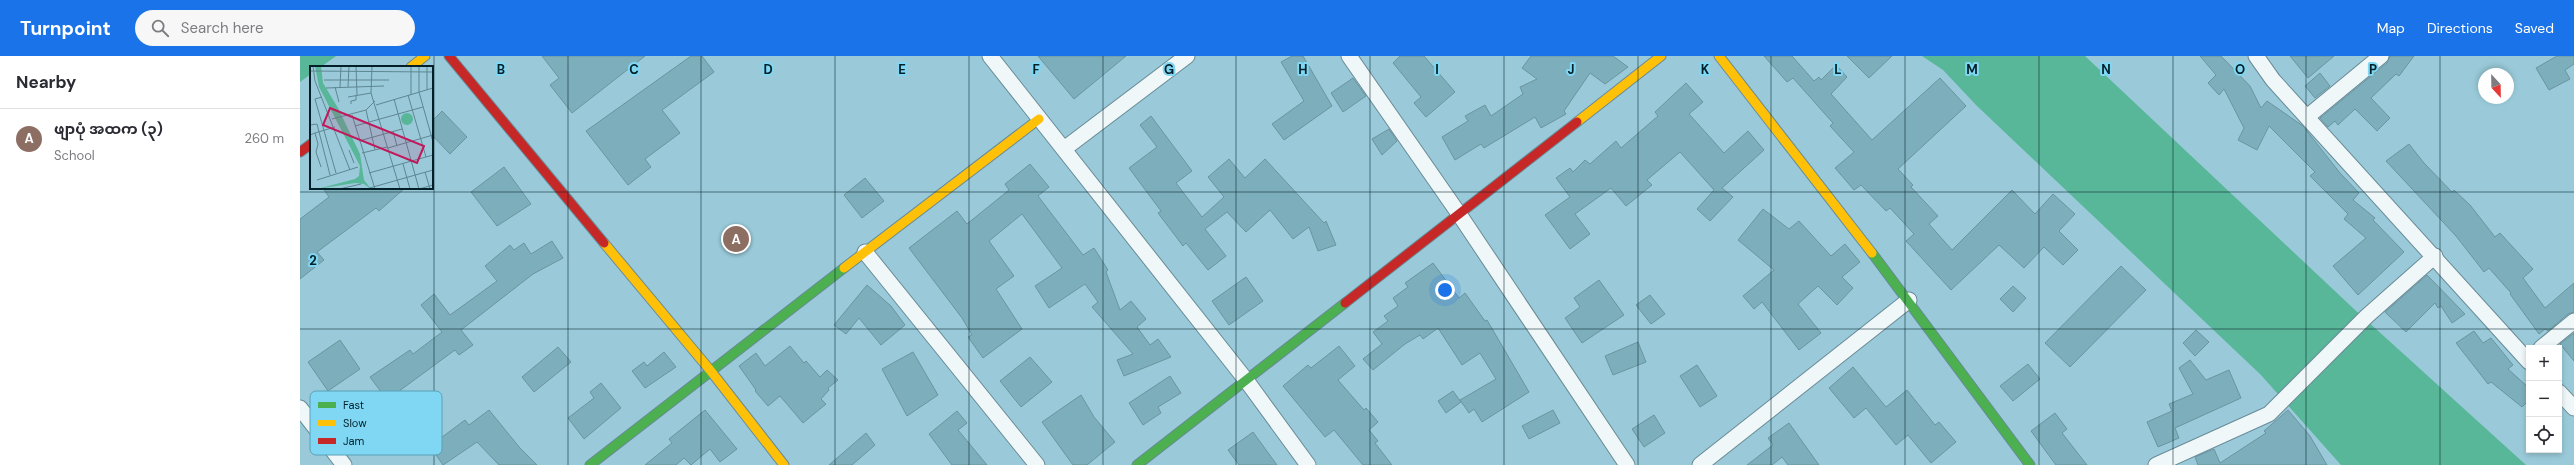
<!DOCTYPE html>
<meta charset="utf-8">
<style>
:root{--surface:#fff;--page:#f7f7f7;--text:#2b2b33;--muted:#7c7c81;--line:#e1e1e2;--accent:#1a73e8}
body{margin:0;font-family:"DM Sans","Noto Sans Myanmar",sans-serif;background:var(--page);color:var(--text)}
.controls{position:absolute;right:12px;bottom:12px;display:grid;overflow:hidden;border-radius:0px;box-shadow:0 2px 6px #0003}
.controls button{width:36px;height:36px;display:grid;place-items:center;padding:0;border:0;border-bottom:1px solid var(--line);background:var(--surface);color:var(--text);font:20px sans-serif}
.compass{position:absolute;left:2178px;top:12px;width:36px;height:36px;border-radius:50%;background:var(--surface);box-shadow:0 2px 6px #0003;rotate:158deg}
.you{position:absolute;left:1145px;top:234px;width:14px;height:14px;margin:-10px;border:3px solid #fff;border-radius:50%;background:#1a73e8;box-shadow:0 0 0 6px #1a73e833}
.badge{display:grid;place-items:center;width:26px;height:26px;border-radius:50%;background:var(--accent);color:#fff;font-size:13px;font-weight:700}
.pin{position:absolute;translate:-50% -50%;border:2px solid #fff;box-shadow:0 1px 4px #0006}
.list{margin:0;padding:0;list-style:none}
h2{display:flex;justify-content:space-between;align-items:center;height:52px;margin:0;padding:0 16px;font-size:17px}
h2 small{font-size:13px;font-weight:400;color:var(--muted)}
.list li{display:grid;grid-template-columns:26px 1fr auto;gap:12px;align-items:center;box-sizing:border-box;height:60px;padding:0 16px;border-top:1px solid var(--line)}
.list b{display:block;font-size:15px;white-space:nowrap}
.list p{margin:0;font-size:13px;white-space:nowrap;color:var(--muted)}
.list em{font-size:13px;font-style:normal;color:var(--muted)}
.icon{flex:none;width:22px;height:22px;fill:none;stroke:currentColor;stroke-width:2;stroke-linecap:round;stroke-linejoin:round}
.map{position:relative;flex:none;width:2274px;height:409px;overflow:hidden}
header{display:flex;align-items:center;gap:24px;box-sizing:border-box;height:56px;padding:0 20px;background:var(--accent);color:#fff}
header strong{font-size:19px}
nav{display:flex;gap:22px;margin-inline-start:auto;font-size:14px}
.search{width:280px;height:36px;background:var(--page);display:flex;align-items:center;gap:10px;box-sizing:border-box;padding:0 14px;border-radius:22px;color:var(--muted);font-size:15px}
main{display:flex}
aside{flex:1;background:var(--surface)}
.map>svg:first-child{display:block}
.water{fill:#59b799}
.building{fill:#7daebc;stroke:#6b949f}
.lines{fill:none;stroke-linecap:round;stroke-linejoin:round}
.street-casing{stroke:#688b96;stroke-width:17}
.fast-casing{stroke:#688b96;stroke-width:11}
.slow-casing{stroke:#688b96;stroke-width:11}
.jam-casing{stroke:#688b96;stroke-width:11}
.street{stroke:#f0f7f9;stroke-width:15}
.fast{stroke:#4caf50;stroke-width:9}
.slow{stroke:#ffc107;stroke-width:9}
.jam{stroke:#c62828;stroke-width:9}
.grid{fill:none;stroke:#032028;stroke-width:1;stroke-opacity:0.55}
.inset-road{fill:none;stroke:#5e8692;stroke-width:1}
.view{fill:#c2185b;fill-opacity:0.15;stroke:#c2185b;stroke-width:2}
.inset-edge{fill:none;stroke:#032028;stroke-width:2}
.key{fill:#7fd7f4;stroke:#5aa0b7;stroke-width:1}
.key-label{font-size:11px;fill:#032028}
.grid-label{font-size:13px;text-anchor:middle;font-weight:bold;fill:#032028;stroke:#7fd7f4;stroke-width:4;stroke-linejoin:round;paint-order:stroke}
</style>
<header>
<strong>Turnpoint</strong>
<div class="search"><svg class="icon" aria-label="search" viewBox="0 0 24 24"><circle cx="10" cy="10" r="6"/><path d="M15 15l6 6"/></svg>Search here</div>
<nav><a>Map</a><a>Directions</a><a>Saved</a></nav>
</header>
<main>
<aside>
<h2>Nearby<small></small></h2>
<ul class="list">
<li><span class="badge" style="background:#8d6e63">A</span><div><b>ဖျာပုံ အထက (၃)</b><p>School</p></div><em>260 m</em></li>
</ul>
</aside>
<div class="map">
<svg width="2274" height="409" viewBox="0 0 2274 409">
<rect width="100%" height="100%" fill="#9acad9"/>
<!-- water -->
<g class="water">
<polygon points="0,0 36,0 21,11 11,11 11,18 0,26"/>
<polygon points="1622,0 1785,0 2054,253 2226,409 2041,409 1961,319 1676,49 1643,14"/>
</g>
<!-- building -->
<g class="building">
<polygon points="242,0 345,0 272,57 250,29 259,22"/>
<polygon points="391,0 402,0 414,16 362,54 380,77 345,103 351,111 328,129 286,75"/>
<polygon points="738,0 826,0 774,43"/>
<polygon points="992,0 1003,0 1032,50 984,84 972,68 1004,45 981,6"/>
<polygon points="1100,0 1124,0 1155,36 1126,61 1114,47 1121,41 1093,7"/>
<polygon points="1231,0 1313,0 1328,11 1305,28 1290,17 1264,55 1266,58 1241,72 1235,61 1184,92 1181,88 1155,104 1142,81 1168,65 1165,60 1185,49 1191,60 1223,38 1220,31 1237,23 1222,12"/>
<polygon points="1464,0 1492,0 1514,25 1519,21 1521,24 1536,9 1547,21 1531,38 1572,84 1640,22 1666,50 1598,113 1613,129 1611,131 1638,160 1629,168 1652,194 1712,134 1735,158 1753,138 1775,158 1759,175 1778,194 1763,209 1744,191 1724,212 1699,189 1651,234 1606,185 1614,178 1590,152 1586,155 1561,129 1554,134 1535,112 1554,96 1530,70 1533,67 1493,22 1487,26"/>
<polygon points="1547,0 1592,0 1569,22"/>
<polygon points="1900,0 1921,0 1950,30 1961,52 1967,45 2003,70 2040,117 2059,137 2053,144 2075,162 2073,164 2104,196 2058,239 2033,210 2066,182 2044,163 2048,158 2010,120 2015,116 1969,70 1957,94 1938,84 1944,72 1924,33 1919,39 1908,27 1916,19"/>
<polygon points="1990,0 2034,0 2008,22"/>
<polygon points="2090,0 2114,0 2099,20 2096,18 2071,42 2090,62 2077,75 2055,53 2038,69 2035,65 2028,71 2020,62 2087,7"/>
<polygon points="2257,0 2274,0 2274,8 2265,14 2270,23 2249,34 2236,12"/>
<polygon points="2020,17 2030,30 2015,42 2005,30"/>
<polygon points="1053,22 1066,40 1043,56 1031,37"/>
<polygon points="1386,27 1403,46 1389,58 1424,97 1448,75 1464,94 1422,132 1433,141 1410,165 1397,153 1414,134 1380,96 1347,124 1352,129 1326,150 1311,132 1275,158 1290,178 1270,193 1245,159 1270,141 1256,122 1270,112 1273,116 1285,104 1290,108 1316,85 1321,92 1358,60 1355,56"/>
<polygon points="142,55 167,81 150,98 132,79 132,65"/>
<polygon points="851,60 892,115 876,127 902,161 924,141 908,121 929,103 945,122 965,103 1024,167 1026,165 1036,189 1018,195 1009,171 993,183 970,154 946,176 927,156 905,173 926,200 908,214 886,187 883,190 858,157 861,155 829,112 857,91 840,69"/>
<polygon points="1089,73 1097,85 1082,99 1072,83"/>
<polygon points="2109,88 2124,107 2152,136 2154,134 2170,149 2195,181 2200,177 2233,213 2223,222 2245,252 2274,227 2274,256 2268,258 2248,275 2245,273 2239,278 2210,238 2211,237 2189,212 2184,216 2156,180 2086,105"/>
<polygon points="730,108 749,131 738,140 783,199 794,192 808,214 806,216 820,254 831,245 846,263 837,271 850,289 858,283 871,301 824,320 817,304 833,298 792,251 798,246 785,228 749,252 735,230 762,212 722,158 689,185 714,220 696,233 722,273 683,302 668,281 672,279 662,262 609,192 657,155 667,168 709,134 705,128"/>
<polygon points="204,111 231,148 197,170 171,136"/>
<polygon points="565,122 584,145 562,162 544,139"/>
<polygon points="23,132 105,132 79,155 76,152 17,196 24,204 0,223 0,163 29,141"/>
<polygon points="1463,153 1489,173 1499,165 1531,200 1545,188 1560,206 1542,221 1553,232 1537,249 1518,230 1498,248 1521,277 1499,294 1462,246 1454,253 1443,240 1474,214 1438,184"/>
<polygon points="252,185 263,202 233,218 161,274 173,289 159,299 155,294 87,344 70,321 110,294 113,298 142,276 121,249 134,238 150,259 197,225 185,210 210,189 214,194 224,187 231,198"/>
<polygon points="1133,207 1159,242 1165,237 1185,265 1187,264 1229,336 1182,366 1174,353 1169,357 1160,344 1196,323 1180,297 1162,309 1138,272 1123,283 1120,279 1105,288 1073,314 1063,303 1082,288 1073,276 1088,265 1084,260 1098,250 1093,242 1108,231 1105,227"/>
<polygon points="1821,210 1846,234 1770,311 1745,287"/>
<polygon points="2127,219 2165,258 2152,267 2141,250 2138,252 2135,247 2106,276 2085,256"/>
<polygon points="946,221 963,245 929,269 912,245"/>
<polygon points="1299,224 1324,259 1282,287 1265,262 1280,251 1274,242"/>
<polygon points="567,229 591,250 605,269 581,289 559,262 546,278 534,269"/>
<polygon points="1713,230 1726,242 1713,256 1700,243"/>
<polygon points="1350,239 1365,258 1351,268 1336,249"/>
<polygon points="1896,274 1909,286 1895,300 1883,287"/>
<polygon points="2174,275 2183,287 2191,282 2213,309 2208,313 2229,332 2229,344 2222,351 2191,326 2188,328 2156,287"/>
<polygon points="2274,277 2274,305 2260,288"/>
<polygon points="40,284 60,313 28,335 8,306"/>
<polygon points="1338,286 1346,306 1313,319 1305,300"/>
<polygon points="490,290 504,307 506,305 520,321 527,314 538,324 528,332 529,334 521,343 526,348 503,367 480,340 468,350 455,335 456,334 439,310 456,297 465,310"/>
<polygon points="1039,290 1055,310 1038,324 1064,354 1066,352 1078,366 1069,374 1078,385 1075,387 1092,409 1063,409 1034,374 1025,381 983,330 1008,309 1011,312"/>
<polygon points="258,291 271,306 234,336 222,321"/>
<polygon points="364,296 376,311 345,332 332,315 344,306 347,310"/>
<polygon points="613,296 638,339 607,360 582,313"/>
<polygon points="730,301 752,326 721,351 700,325"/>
<polygon points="1890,304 1906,324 1929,314 1941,342 1875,372 1879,382 1858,391 1847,366 1872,355 1869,348 1893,338 1879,312"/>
<polygon points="1728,308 1740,323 1713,345 1700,330"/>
<polygon points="1397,309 1417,340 1400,351 1380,320"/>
<polygon points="1553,311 1586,351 1607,334 1635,369 1639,366 1656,386 1631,407 1608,379 1596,389 1566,352 1554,362 1529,332"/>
<polygon points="870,320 881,337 858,351 861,357 843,369 829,347"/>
<polygon points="301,327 321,352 284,383 268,362 294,342 290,336"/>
<polygon points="1153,335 1161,346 1146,357 1138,345"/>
<polygon points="781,339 794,361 815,386 787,409 773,409 742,366"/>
<polygon points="189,354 220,392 237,409 199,409 177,386 143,409 130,390 165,364 169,369"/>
<polygon points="405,354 437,393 420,406 410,393 391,409 384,402 376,409 345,409 372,387 369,383"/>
<polygon points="1253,354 1260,367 1229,383 1222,370"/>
<polygon points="1988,354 2010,380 2027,409 1898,409 1895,401 1914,393 1920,407 1966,377 1964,375"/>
<polygon points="657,355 667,367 658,374 687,409 652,409 629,378"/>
<polygon points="1755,357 1767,373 1762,377 1787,409 1756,409 1731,375"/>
<polygon points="1354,359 1365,377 1344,391 1332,373"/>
<polygon points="1489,367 1519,409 1488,409 1482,401 1472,409 1447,409 1473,389 1468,382"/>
<polygon points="953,376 977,409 939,409 928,394"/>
<polygon points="566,377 575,389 552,409 529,409"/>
</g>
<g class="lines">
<!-- street casing -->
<g class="street-casing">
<g id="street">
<polyline points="690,0 946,324 1008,409"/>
<polyline points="1049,0 1159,158 1327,409"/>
<polyline points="1956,0 1973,24 2229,306"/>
<polyline points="2007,61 2081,0"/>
<polyline points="764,93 887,0"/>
<polyline points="565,196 737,409"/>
<polyline points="2241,292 2274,265"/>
<polyline points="2259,336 2274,352"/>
<polyline points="0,352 44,409"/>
<polyline points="1400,409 1609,244"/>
<polyline points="1856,409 1969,358 2067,260 2135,200"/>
</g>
</g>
<!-- fast casing -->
<g class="fast-casing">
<g id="fast">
<polyline points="1572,197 1730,409"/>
<polyline points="290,409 544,212"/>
<polyline points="837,409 1045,247"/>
</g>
</g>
<!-- slow casing -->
<g class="slow-casing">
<g id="slow">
<polyline points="1419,0 1572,197"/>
<polyline points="111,11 125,0"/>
<polyline points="1277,66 1361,0"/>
<polyline points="304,187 410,314 484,409"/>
<polyline points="544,212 739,63"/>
</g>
</g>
<!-- jam casing -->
<g class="jam-casing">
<g id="jam">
<polyline points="149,0 304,187"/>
<polyline points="0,96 11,88"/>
<polyline points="1045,247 1277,66"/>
</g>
</g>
<!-- street -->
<use href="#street" class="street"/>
<!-- fast -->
<use href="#fast" class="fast"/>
<!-- slow -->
<use href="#slow" class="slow"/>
<!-- jam -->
<use href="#jam" class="jam"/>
</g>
<!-- grid -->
<path class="grid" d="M 134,0 L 134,409M 268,0 L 268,409M 401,0 L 401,409M 535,0 L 535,409M 669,0 L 669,409M 803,0 L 803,409M 936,0 L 936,409M 1070,0 L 1070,409M 1204,0 L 1204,409M 1338,0 L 1338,409M 1471,0 L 1471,409M 1605,0 L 1605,409M 1739,0 L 1739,409M 1873,0 L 1873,409M 2006,0 L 2006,409M 2140,0 L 2140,409M 0,136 L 2274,136M 0,273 L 2274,273"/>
<!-- overview -->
<g transform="translate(10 10)">
<rect width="123" height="123" fill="#9acad9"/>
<path d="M 5,0 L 11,0 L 13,17 L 28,42 L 50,88 L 54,114 L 61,123 L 54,118 L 45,117 L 7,123 L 45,113 L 49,110 L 50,100 L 9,21 ZM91 53a6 6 0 1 1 12 0a6 6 0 1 1-12 0Z" fill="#59b799"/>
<path class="inset-road" d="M 3,0 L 5,15 L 40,104M 46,0 L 47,29M 62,0 L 61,27 L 90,123M 109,0 L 109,26 L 123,76M 0,5 L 123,6M 14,14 L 79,14M 25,21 L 29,36M 30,21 L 31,0M 38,21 L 39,0M 16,22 L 74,20M 117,24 L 117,0M 98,29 L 116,91M 101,29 L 101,0M 12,31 L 5,33 L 26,107M 38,31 L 61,27M 84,33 L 109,123M 41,38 L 41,35 L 46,34 L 46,30M 66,39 L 123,22M 56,44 L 65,84M 42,49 L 65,123M 22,53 L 56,44 L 65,35M 0,59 L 7,58 L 20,109M 45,60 L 113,41M 83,65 L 87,80M 5,67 L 25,61M 0,69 L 5,67 L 8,78 L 6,86 L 11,101M 49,75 L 92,63M 78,82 L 123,69M 39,84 L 44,97M 52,87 L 77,81M 93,98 L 100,123M 115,106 L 120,123M 59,107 L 123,89M 7,114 L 48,101M 29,123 L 51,118M 56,123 L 123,104M 109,123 L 123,119"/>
<path class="view" d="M 20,42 L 114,80 L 107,97 L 13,59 Z"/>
<rect width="123" height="123" class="inset-edge"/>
</g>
<!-- legend -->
<rect x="10" y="335" width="132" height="64" rx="6" class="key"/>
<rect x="18" y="346" width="18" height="6" fill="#4caf50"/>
<rect x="18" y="364" width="18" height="6" fill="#ffc107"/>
<rect x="18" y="382" width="18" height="6" fill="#c62828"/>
<g class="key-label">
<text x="43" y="353">Fast</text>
<text x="43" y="371">Slow</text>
<text x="43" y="389">Jam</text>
</g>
<g class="grid-label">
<text x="201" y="18">B</text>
<text x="334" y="18">C</text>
<text x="468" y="18">D</text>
<text x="602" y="18">E</text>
<text x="736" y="18">F</text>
<text x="869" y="18">G</text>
<text x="1003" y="18">H</text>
<text x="1137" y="18">I</text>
<text x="1271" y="18">J</text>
<text x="1405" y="18">K</text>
<text x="1538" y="18">L</text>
<text x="1672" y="18">M</text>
<text x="1806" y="18">N</text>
<text x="1940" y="18">O</text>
<text x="2073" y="18">P</text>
<text x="13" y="209">2</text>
</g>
</svg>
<div class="controls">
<button>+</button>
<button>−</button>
<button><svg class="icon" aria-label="locate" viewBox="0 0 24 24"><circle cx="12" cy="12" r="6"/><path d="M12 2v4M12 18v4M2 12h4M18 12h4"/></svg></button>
</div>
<svg class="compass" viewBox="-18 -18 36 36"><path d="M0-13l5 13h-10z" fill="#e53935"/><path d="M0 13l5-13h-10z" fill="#7c7c81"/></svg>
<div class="you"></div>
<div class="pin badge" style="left:436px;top:183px;background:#8d6e63">A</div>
</div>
</main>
